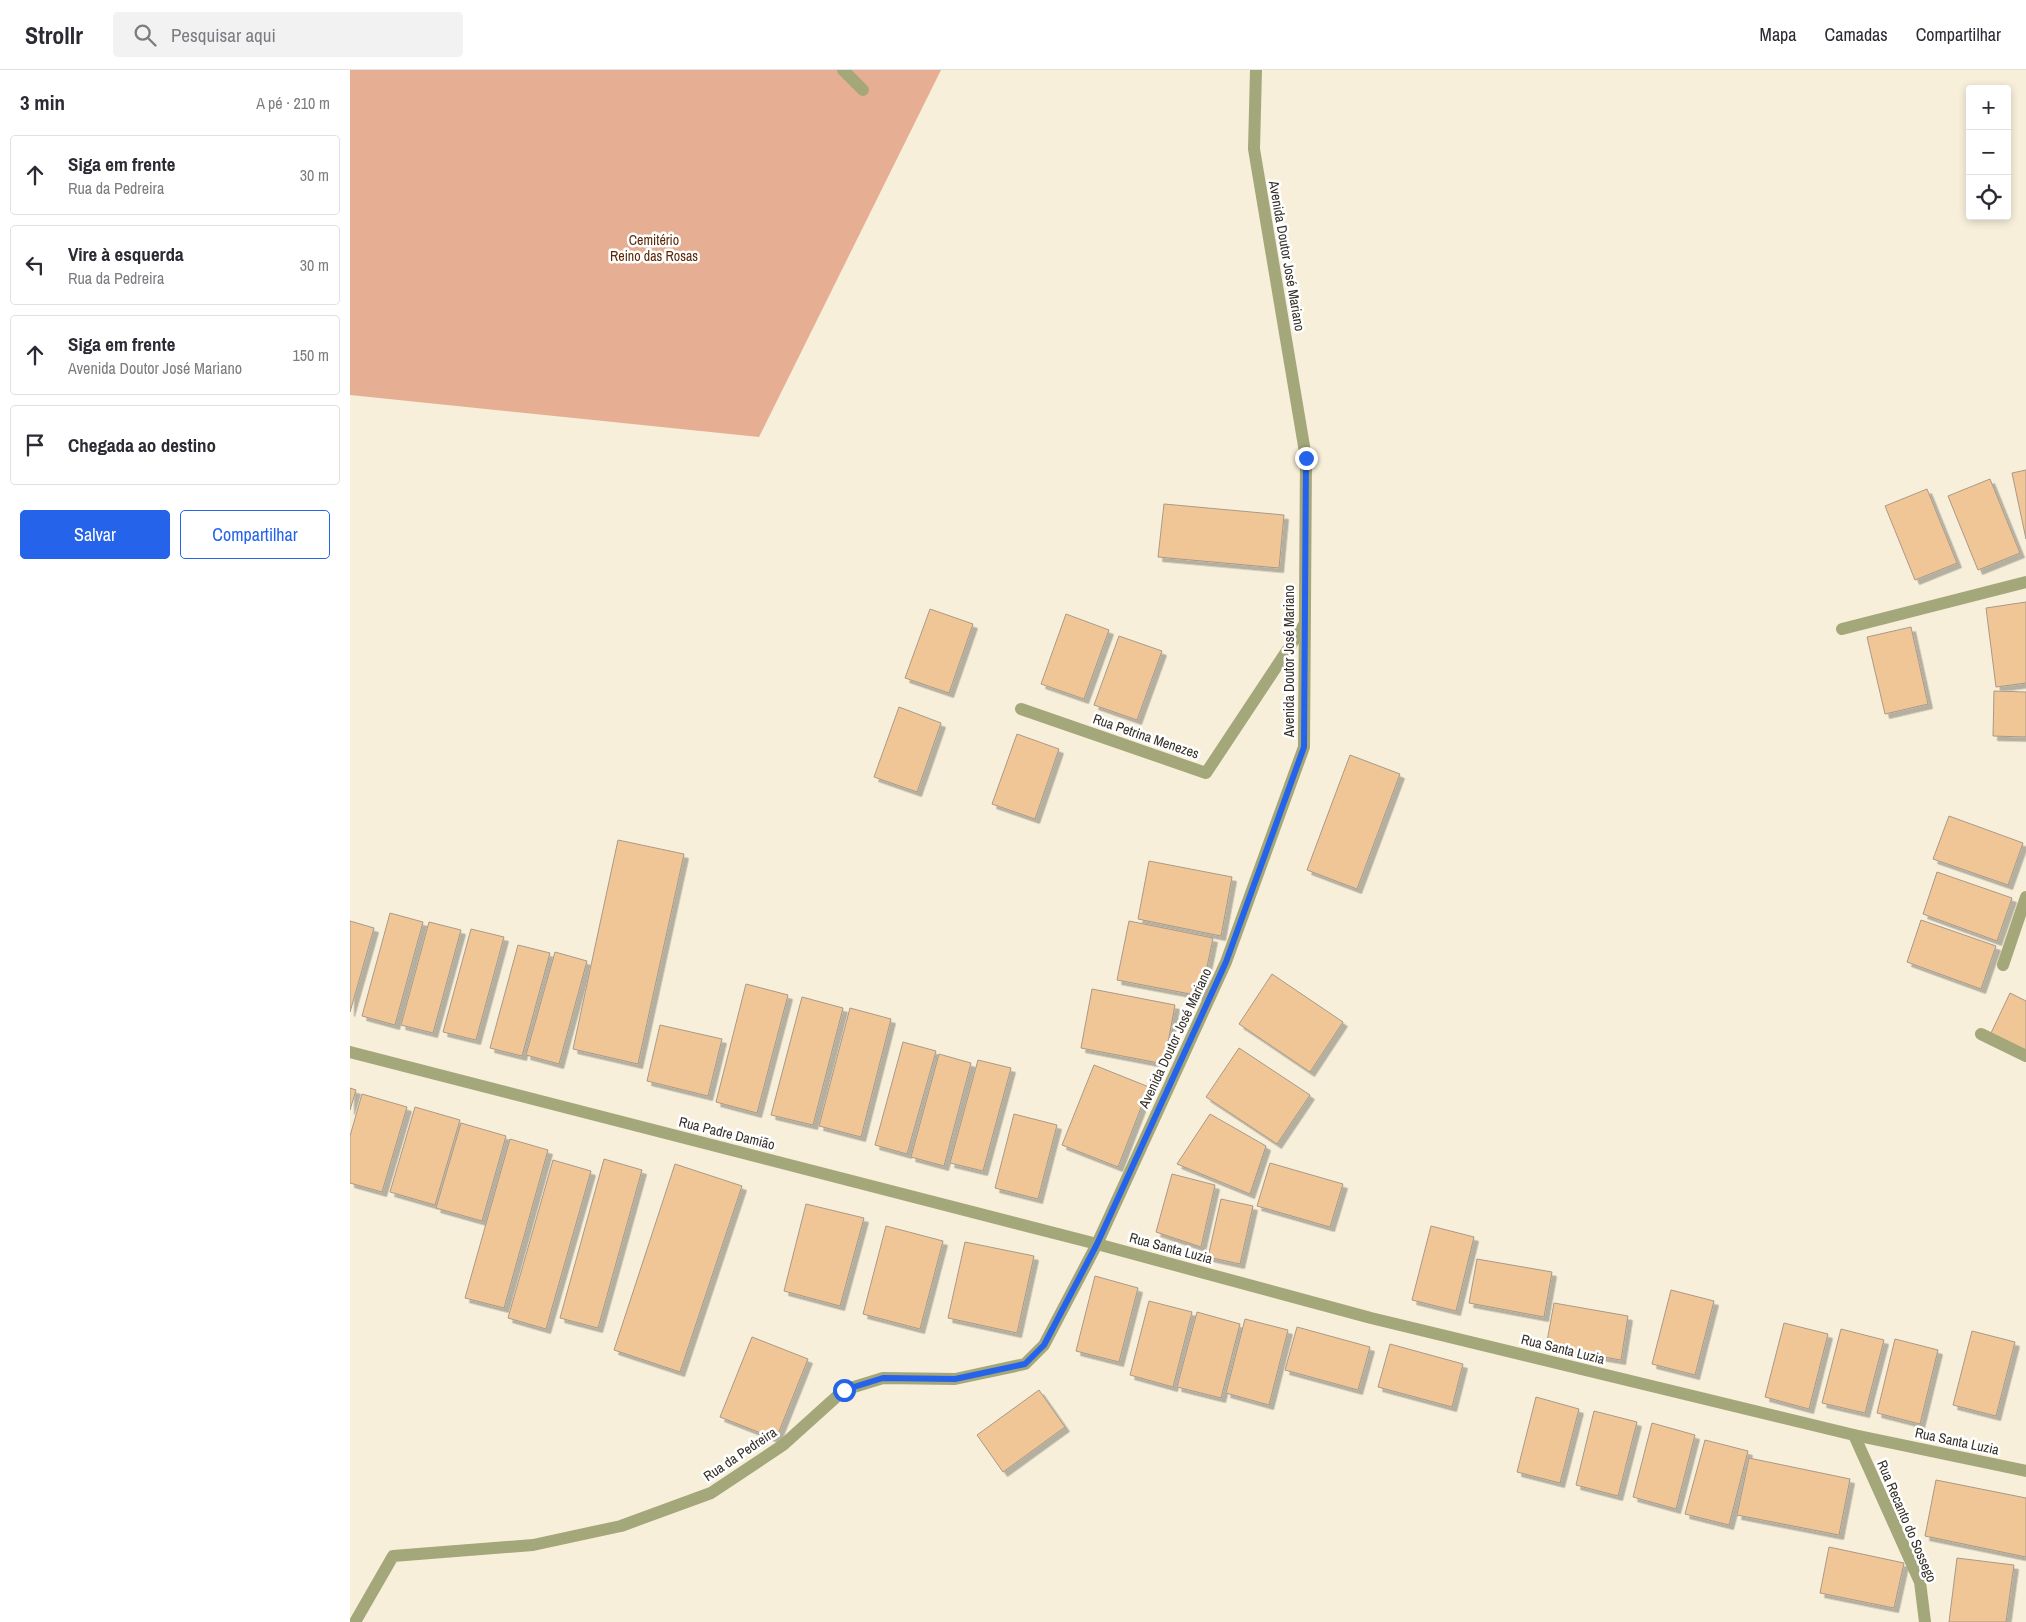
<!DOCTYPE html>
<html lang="pt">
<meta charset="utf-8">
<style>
:root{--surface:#fff;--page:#f2f2f3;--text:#2b2b33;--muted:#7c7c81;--line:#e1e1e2;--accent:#2563eb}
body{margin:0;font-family:"Archivo Narrow",sans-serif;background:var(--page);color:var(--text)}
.controls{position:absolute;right:15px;top:15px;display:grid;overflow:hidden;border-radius:5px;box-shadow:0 2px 8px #0003}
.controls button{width:45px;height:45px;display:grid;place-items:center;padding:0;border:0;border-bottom:1px solid var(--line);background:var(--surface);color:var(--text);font:25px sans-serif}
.stop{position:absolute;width:15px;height:15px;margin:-11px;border:4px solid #2563eb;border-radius:50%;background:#fff}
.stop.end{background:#2563eb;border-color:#fff;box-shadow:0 1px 5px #0008}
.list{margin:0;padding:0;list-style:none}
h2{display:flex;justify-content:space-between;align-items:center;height:65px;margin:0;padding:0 20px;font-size:21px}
h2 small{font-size:16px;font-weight:400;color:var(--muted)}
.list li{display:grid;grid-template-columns:32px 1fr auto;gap:15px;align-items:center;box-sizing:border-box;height:80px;margin:0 10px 10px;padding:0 10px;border:1px solid var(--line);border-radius:5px}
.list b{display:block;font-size:19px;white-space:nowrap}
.list p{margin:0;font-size:16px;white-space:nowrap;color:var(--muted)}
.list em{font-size:16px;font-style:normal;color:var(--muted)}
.actions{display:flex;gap:10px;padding:15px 20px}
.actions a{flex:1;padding:11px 0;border:1px solid var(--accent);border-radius:5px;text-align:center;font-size:18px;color:var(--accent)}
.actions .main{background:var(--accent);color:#fff}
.icon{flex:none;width:28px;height:28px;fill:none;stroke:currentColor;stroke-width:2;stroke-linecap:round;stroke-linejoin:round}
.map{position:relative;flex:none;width:1676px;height:1552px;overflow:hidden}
header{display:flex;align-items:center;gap:30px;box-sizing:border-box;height:70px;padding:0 25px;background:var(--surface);border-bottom:1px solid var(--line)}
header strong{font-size:24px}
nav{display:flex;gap:28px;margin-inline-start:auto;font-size:18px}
.search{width:350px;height:45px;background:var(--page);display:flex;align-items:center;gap:12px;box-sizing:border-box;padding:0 18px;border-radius:5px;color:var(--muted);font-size:19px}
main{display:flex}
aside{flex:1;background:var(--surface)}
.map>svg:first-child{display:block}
.green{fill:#e6af94}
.building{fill:#f1c697;stroke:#a89989;filter:url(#shadow)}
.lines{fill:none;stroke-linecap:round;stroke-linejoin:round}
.service{stroke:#a4a779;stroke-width:12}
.minor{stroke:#a4a779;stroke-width:12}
.tertiary{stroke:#a4a779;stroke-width:12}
.route{stroke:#2563eb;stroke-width:6}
.labels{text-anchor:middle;stroke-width:5;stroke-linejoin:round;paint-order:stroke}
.park-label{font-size:14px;fill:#5a2706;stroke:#fff}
.street-label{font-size:14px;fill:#353129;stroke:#fff}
</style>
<header>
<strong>Strollr</strong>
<div class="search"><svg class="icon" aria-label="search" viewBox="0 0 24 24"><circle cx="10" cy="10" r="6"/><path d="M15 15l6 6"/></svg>Pesquisar aqui</div>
<nav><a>Mapa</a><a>Camadas</a><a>Compartilhar</a></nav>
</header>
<main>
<aside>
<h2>3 min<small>A pé · 210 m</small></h2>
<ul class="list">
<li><svg class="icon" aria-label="ahead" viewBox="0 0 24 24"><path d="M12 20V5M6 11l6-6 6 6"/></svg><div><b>Siga em frente</b><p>Rua da Pedreira</p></div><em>30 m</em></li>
<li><svg class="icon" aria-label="left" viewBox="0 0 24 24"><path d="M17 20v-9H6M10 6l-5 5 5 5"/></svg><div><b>Vire à esquerda</b><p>Rua da Pedreira</p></div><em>30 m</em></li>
<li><svg class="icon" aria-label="ahead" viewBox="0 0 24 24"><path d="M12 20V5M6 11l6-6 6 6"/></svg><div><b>Siga em frente</b><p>Avenida Doutor José Mariano</p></div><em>150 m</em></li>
<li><svg class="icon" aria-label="arrive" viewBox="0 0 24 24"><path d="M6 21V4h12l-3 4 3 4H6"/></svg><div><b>Chegada ao destino</b></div></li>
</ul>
<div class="actions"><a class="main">Salvar</a><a>Compartilhar</a></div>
</aside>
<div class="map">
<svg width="1676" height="1552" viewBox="0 0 1676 1552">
<defs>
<filter id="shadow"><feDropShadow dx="4.5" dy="4.5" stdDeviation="0" flood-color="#0004"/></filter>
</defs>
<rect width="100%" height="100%" fill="#f7efda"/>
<!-- green -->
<polygon class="green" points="0,0 591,0 409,367 0,325"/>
<!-- building -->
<g class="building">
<polygon points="1676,400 1676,469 1662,403"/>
<polygon points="1640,409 1670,483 1628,500 1598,426"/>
<polygon points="1577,419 1607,493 1565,510 1535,436"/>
<polygon points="814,434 934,445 929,498 808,487"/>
<polygon points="1676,532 1676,613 1646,617 1636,538"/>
<polygon points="580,539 623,554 599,623 555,608"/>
<polygon points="716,544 759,560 734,629 691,614"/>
<polygon points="1561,557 1578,634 1535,644 1517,567"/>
<polygon points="769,566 812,581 787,650 744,635"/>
<polygon points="1644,621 1676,622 1676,667 1643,666"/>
<polygon points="549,637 591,653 567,722 524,707"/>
<polygon points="667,664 709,679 685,749 642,734"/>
<polygon points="1000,685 1050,704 1007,819 957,800"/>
<polygon points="1599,746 1673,773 1658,815 1583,789"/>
<polygon points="268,770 334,784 288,994 223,979"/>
<polygon points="799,791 882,807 871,866 788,849"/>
<polygon points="1587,802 1662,828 1647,871 1573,844"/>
<polygon points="40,843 73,852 45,955 12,946"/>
<polygon points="1571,850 1646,876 1631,919 1557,892"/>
<polygon points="0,851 24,858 0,942"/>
<polygon points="779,851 863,868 851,926 767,910"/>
<polygon points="79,852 111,860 83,963 51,955"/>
<polygon points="121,859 154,867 126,970 93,962"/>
<polygon points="168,875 200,883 172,986 140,978"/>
<polygon points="205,882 237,891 209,994 176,985"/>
<polygon points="922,904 993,952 960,1002 889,954"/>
<polygon points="396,914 438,925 407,1043 366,1032"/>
<polygon points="742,919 825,935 814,994 731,978"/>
<polygon points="1660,923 1676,931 1676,981 1641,963"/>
<polygon points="452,927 493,938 463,1055 421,1045"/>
<polygon points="500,938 541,949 511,1067 469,1056"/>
<polygon points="310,955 372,969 358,1026 297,1011"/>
<polygon points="553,972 586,981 557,1084 525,1075"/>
<polygon points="889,978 960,1025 927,1074 856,1027"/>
<polygon points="589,984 621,993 594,1096 561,1087"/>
<polygon points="628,990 661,998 633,1101 600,1093"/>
<polygon points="744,995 799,1017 768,1097 712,1075"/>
<polygon points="0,1018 6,1020 0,1040"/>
<polygon points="12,1024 57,1037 32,1122 0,1113 0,1066"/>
<polygon points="65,1037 110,1050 85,1135 40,1122"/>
<polygon points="664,1044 707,1055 688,1129 645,1118"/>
<polygon points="860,1044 916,1076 900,1124 827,1094"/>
<polygon points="111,1053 156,1066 132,1151 86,1138"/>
<polygon points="160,1069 198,1080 154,1238 115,1228"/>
<polygon points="254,1089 292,1100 248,1258 210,1248"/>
<polygon points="203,1090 241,1101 196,1259 158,1248"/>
<polygon points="920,1093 993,1114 980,1157 907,1136"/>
<polygon points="325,1094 392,1116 330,1302 264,1280"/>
<polygon points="822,1104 865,1115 851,1177 806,1162"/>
<polygon points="871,1129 903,1136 890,1194 858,1187"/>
<polygon points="456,1134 514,1148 490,1236 434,1221"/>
<polygon points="536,1156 593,1171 570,1259 513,1244"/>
<polygon points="1081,1156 1124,1167 1106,1241 1062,1230"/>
<polygon points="615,1172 684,1186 667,1263 598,1248"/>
<polygon points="1127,1189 1202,1202 1194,1247 1119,1233"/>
<polygon points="745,1206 788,1218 769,1292 726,1281"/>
<polygon points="1321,1220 1364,1231 1345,1305 1302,1294"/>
<polygon points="799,1231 842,1242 823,1317 780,1305"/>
<polygon points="1204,1233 1278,1246 1271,1290 1196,1277"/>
<polygon points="847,1242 890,1254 871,1328 827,1317"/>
<polygon points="895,1249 938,1260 919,1335 876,1323"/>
<polygon points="1434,1253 1478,1264 1459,1339 1415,1327"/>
<polygon points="947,1257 1020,1277 1008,1320 935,1300"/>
<polygon points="1491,1259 1534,1270 1515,1343 1472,1333"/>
<polygon points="1622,1261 1665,1272 1646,1346 1603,1335"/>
<polygon points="402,1267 458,1289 426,1369 370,1347"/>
<polygon points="1545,1269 1588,1280 1570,1354 1527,1343"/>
<polygon points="1040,1274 1113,1294 1102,1337 1028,1317"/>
<polygon points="689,1320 715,1357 653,1402 627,1365"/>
<polygon points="1186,1327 1229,1339 1210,1413 1167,1402"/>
<polygon points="1244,1341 1287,1352 1268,1426 1226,1415"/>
<polygon points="1302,1353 1345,1365 1326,1439 1283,1427"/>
<polygon points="1355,1370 1398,1381 1379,1455 1335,1444"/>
<polygon points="1399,1388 1500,1409 1489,1465 1387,1445"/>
<polygon points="1586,1410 1676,1428 1676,1487 1575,1466"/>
<polygon points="1479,1477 1554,1493 1544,1538 1470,1523"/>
<polygon points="1607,1488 1664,1495 1656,1552 1599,1552"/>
</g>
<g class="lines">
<!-- service -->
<polyline class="service" points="493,0 513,20"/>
<!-- minor -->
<g class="minor">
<polyline points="1492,559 1676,512"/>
<polyline points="671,639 856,703 954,555"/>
<polyline points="1653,895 1676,827"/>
<polyline points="1631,964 1676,986"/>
<polyline points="1504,1365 1570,1512 1575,1552"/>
<polyline points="5,1552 43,1486 183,1475 271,1456 361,1423 433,1375 494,1320 533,1308 605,1309 675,1294 694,1275 747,1174"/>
</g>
<!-- tertiary -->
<g class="tertiary">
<polyline points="0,982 747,1174 1021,1248 1504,1365 1676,1401"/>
<polyline points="747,1174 876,892 954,677 956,388 904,79 906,0"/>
</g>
</g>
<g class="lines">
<!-- route -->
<polyline class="route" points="494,1320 533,1308 605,1309 675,1294 694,1275 747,1174 876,892 954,677 956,388"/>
</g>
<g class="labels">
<!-- park labels -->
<g class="park-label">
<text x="304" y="175">Cemitério<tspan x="304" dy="16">Reino das Rosas</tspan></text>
</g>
<!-- street labels -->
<g class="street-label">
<text transform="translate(937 186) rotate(80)" y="5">Avenida Doutor José Mariano</text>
<text transform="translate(939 591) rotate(-90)" y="5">Avenida Doutor José Mariano</text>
<text transform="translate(796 666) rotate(19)" y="5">Rua Petrina Menezes</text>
<text transform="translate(825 968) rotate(-65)" y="5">Avenida Doutor José Mariano</text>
<text transform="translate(377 1063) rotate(14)" y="5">Rua Padre Damião</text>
<text transform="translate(821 1178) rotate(15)" y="5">Rua Santa Luzia</text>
<text transform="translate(1213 1279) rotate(14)" y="5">Rua Santa Luzia</text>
<text transform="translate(1607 1371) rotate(12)" y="5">Rua Santa Luzia</text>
<text transform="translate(390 1384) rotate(-34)" y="5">Rua da Pedreira</text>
<text transform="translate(1557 1451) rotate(67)" y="5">Rua Recanto do Sossego</text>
</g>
</g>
</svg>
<div class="controls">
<button>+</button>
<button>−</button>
<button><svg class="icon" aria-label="locate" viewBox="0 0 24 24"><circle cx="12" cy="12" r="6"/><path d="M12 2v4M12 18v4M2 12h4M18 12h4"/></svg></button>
</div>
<div class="stop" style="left:494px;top:1320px"></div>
<div class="stop end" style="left:956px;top:388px"></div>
</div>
</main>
